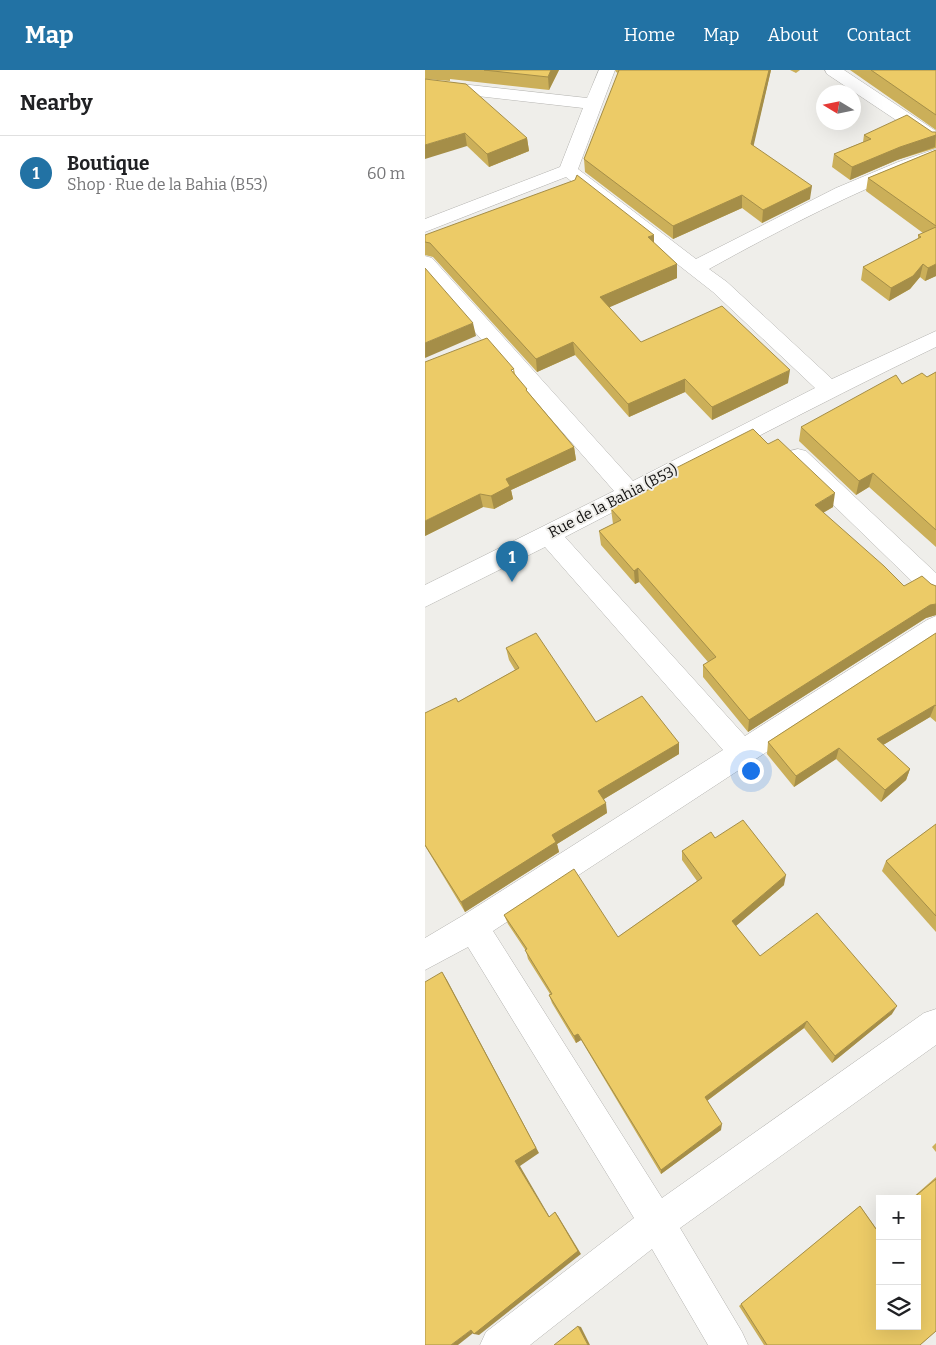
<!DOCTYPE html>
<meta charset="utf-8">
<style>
:root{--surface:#fff;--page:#f2f2f2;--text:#202124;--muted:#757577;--line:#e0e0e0;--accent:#2272a4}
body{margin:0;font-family:Bitter,serif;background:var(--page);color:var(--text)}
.controls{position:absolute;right:15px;bottom:15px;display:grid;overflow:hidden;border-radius:0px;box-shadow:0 5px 20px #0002}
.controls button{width:45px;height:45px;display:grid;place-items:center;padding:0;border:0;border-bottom:1px solid var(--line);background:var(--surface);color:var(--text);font:25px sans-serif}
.compass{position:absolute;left:391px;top:15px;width:45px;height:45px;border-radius:50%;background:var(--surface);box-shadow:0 5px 20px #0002;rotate:280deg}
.you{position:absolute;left:325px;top:700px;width:18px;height:18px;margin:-12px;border:4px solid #fff;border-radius:50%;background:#1a73e8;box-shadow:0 0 0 8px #1a73e833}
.badge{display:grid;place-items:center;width:32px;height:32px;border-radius:50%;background:var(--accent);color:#fff;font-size:16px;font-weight:700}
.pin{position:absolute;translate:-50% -41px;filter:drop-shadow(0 1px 2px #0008)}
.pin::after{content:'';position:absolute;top:26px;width:18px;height:15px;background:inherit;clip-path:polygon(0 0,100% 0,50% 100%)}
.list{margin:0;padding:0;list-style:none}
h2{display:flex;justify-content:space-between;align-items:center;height:65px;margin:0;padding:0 20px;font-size:21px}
h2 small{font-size:16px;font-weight:400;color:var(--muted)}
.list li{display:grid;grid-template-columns:32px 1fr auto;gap:15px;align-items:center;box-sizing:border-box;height:75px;padding:0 20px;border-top:1px solid var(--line)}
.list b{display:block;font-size:19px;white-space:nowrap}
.list p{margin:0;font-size:16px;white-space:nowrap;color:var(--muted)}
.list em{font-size:16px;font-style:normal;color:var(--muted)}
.icon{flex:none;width:28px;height:28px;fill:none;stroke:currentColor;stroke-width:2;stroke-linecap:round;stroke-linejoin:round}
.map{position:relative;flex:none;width:511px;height:1275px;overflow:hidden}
header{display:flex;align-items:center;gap:30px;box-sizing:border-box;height:70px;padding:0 25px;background:var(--accent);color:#fff}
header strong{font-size:24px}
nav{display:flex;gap:28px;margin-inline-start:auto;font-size:18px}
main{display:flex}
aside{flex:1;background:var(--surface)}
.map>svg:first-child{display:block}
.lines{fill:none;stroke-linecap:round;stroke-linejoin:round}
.minor-casing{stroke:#b3b2af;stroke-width:1}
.minor{fill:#fff;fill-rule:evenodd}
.wall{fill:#cbaf59}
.shaded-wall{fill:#a58e48}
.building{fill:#eccb67;stroke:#a58e48}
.labels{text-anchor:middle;stroke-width:4;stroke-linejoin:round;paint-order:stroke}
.street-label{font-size:15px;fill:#121110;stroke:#efeeea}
</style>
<header>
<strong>Map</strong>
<nav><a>Home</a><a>Map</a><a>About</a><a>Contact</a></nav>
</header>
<main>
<aside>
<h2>Nearby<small></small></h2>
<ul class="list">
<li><span class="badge">1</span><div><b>Boutique</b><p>Shop · Rue de la Bahia (B53)</p></div><em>60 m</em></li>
</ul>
</aside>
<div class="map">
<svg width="511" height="1275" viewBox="0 0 511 1275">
<rect width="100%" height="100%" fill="#efeeea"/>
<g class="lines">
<!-- minor casing -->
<g class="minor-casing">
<g id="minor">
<path d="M 174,0 L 190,0 L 153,99 L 271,189 L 411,118 L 473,92 L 511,79 L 511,90 C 432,120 358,158 284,199 L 302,212 L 407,309 L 511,261 L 511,277 C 386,337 264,403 140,467 L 320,666 L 502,550 L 511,546 L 511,571 L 68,861 L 237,1128 L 499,943 L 511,939 L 511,975 L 255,1158 L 317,1262 L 323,1275 L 283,1275 L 227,1179 L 105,1275 L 55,1275 L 61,1262 L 209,1148 L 43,877 L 0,900 L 0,868 L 37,846 L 298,680 L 120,477 L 0,537 L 0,515 L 189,421 L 0,205 L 0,186 L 7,188 L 208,411 L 390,318 L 288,222 L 141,107 L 0,162 L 0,149 L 135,97 L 158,38 L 0,20 L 0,10 L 162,28 Z"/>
<polygon points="400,0 419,0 511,61 511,73 504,72 402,4"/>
<polygon points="373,379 381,381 511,503 511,529 502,526 365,393 361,387 365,381"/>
</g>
</g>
<!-- minor -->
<use href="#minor" class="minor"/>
</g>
<!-- wall -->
<g class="wall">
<polygon points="0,0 134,0 124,20 25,9 25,11 0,9"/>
<polygon points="190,0 346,0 328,75 385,129 337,153 317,138 248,169 160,102 159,89 193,3 191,2"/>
<polygon points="365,0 375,0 371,3"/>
<polygon points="425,0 511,0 511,60"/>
<polygon points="0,9 102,68 104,81 64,97 42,76"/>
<polygon points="507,62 511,62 511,78 472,90 425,110 407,97 409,84 438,72 439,65"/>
<polygon points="511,80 511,206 500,211 495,207 485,219 464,231 436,210 438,197 493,169 493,165 498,163 441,121 443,108"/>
<polygon points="0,165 229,173 252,194 252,208 184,237 216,272 363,313 287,350 260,322 204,347 150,285 112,302 8,187 0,185"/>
<polygon points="89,299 90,304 103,322 149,377 151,390 86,420 88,429 69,439 58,437 0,466"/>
<polygon points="511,302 511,477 444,417 431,425 374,371 376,357 477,314 502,307"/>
<polygon points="241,403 408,437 398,443 479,516 506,514 511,516 511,545 501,548 323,662 278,607 278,595 283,592 214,512 210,514 176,475 174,461 188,454 186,439 241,410"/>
<polygon points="511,563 511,652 505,647 458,675 485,699 481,710 456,732 411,689 369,717 342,684 343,672"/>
<polygon points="81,578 171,652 254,673 254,684 179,729 182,743 132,774 134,782 40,842 0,776 0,643 33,632 90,600 84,590"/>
<polygon points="511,754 511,862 457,801 461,791"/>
<polygon points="290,768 359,815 311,856 335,886 467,944 407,993 379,958 282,1031 296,1060 236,1104 156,970 151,973 127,933 124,925 125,924 103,889 101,881 83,854 79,845 193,867 272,811 257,790 257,781"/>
<polygon points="511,1073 511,1082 507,1077"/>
<polygon points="511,1107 511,1261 495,1275 339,1275 314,1236 435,1136 451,1158 455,1155 455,1256 492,1129 486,1129"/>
</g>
<!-- shaded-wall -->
<g class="shaded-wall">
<polygon points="126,0 134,0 124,20 123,7"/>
<polygon points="344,0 346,0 326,87 326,74"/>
<polygon points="40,63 42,76 0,89 0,75"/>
<polygon points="511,65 510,77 472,90 425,110 427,97 475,77"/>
<polygon points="102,68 104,81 64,97 62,84"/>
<polygon points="387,116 385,129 337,153 338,140"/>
<polygon points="317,125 317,138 248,169 248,156"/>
<polygon points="229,165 229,178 223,167"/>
<polygon points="252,194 252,208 176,241 175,227"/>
<polygon points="498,194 495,207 485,219 464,231 466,218"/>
<polygon points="511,194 511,206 500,211 503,198"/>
<polygon points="48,253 51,266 0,288 0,273"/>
<polygon points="148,272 150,285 112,302 111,289"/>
<polygon points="365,300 363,313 287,350 287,337"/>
<polygon points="260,309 260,322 204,347 203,334"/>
<polygon points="149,377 151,390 86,420 88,429 69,439 66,426 81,409"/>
<polygon points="448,403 444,417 431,425 434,411"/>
<polygon points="410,423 408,437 387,449 390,435"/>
<polygon points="55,424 58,437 0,466 0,451"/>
<polygon points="213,498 214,512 210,514 209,501"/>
<polygon points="511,534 511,545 501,548 323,662 324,650 505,535"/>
<polygon points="510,635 505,647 448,681 452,669"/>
<polygon points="254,673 254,684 174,732 173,721"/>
<polygon points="414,678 411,689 369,717 371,706"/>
<polygon points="485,699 481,710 456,732 460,720"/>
<polygon points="181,733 182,743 132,774 134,782 40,842 36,832 127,765"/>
<polygon points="361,805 359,815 306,860 307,851"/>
<polygon points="17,902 22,910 114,1083 95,1096 127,1151 124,1147 90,1091"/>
<polygon points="472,936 467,944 407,993 410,986"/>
<polygon points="382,951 379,958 279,1033 280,1027"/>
<polygon points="153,964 156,970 151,973 149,966"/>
<polygon points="297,1054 296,1060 236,1104 236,1100"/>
<polygon points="130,1142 133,1146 156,1184 54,1265 49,1264"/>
<polygon points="153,1256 156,1257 165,1275 163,1275"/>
<polygon points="46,1260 52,1260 33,1275 26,1275"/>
</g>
<!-- building -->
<g class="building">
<polygon points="59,0 126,0 123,7"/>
<polygon points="194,0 344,0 326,74 387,116 338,140 317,125 248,156 159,89"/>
<polygon points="446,0 511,0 511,45"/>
<polygon points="0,9 41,14 102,68 62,84 40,63 0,75"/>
<polygon points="482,45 507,62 511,62 511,65 475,77 427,97 409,84 446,69 439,65"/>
<polygon points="511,80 511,156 443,108"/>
<polygon points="152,105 229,165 223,167 252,194 175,227 216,272 297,236 365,300 287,337 260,309 203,334 148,272 111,289 5,173 0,172 0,165 150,110"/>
<polygon points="511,157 511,194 503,198 498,194 488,206 466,218 438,197 496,167 493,165"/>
<polygon points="0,198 48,253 0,273"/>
<polygon points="62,268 89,299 86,300 102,319 101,320 149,377 81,409 85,416 66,426 55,424 0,451 0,292"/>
<polygon points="511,302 511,460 448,403 434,411 376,357 471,305 477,314 497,303 502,307"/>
<polygon points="328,359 343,374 353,369 410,423 390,435 459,496 479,516 497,506 506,514 511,516 511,534 505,535 324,650 278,595 291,587 213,498 209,501 174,461 196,450 186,439 246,408 241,403"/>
<polygon points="111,563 171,652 217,626 254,673 173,721 181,733 127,765 131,772 36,832 0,775 0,643 31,628 33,632 94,598 81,578"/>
<polygon points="511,563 511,636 510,635 452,669 485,699 460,720 414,678 371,706 343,672"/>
<polygon points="318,750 361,805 307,851 335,886 392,843 472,936 410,986 382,951 280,1027 297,1054 236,1100 153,964 149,966 124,925 127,924 100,880 102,879 79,845 149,799 193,867 277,808 257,781 286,762 290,768"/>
<polygon points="511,754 511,846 461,791"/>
<polygon points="17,902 111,1078 90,1091 124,1147 130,1142 153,1181 49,1264 46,1260 26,1275 0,1275 0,912"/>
<polygon points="511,1109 511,1261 495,1275 342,1275 316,1234 435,1136 451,1159 455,1156 455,1256 492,1256 492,1129 487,1129"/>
<polygon points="153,1256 163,1275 129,1275"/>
</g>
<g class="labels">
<!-- street labels -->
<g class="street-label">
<text transform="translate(188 431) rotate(-27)" y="5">Rue de la Bahia (B53)</text>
</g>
</g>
</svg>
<div class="controls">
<button>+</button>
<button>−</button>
<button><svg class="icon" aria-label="layers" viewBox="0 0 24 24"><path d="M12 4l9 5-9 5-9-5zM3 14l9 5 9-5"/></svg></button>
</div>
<svg class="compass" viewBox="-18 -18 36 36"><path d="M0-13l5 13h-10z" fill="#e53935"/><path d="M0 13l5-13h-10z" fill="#757577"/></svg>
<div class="you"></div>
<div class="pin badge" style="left:87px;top:512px">1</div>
</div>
</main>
